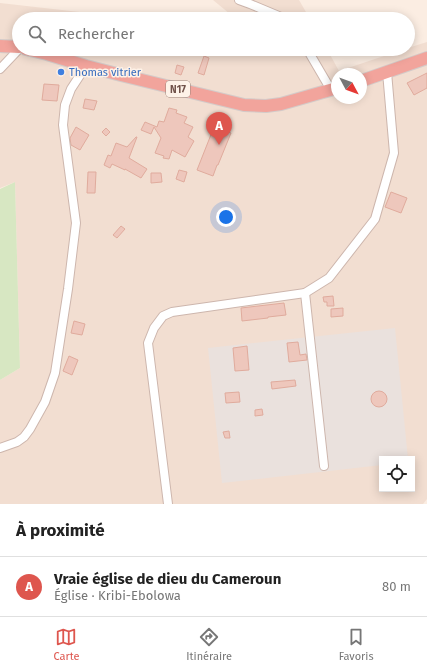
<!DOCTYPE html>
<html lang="fr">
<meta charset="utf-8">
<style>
:root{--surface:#fff;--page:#f2f2f2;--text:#222;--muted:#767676;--line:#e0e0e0;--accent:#de564e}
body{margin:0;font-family:"Fira Sans",sans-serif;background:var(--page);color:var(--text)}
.controls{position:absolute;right:12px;bottom:12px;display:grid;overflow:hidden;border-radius:0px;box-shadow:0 2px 10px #0003}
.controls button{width:36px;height:36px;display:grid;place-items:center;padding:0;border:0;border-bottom:1px solid var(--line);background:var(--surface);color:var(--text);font:20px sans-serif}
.compass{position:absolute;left:331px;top:68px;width:36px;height:36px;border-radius:50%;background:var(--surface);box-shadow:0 2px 10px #0003;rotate:131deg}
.you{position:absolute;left:226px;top:217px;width:14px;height:14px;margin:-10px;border:3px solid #fff;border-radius:50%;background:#1a73e8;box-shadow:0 0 0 6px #1a73e833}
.badge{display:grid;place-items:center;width:26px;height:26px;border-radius:50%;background:var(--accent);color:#fff;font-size:13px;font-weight:700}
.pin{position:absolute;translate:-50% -33px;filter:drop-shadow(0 1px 2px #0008)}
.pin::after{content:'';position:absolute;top:21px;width:14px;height:12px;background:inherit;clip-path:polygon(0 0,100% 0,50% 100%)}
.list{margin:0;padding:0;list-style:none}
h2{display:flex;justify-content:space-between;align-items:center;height:52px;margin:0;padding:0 16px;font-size:17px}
h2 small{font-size:13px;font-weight:400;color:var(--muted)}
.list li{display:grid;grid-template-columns:26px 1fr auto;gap:12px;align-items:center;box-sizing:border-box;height:60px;padding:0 16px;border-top:1px solid var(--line)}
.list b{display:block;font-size:15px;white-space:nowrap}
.list p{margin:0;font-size:13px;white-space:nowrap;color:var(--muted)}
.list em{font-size:13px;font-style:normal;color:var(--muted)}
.icon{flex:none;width:22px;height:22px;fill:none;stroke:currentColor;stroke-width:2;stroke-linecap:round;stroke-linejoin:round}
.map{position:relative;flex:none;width:427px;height:504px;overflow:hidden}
.search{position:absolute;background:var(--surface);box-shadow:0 2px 10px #0003;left:12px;right:12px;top:12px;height:44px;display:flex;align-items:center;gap:10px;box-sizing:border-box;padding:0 14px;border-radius:22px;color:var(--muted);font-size:15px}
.sheet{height:112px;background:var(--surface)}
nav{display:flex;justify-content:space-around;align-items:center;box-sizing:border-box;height:56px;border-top:1px solid var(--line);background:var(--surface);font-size:11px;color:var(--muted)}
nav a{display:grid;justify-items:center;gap:2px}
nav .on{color:var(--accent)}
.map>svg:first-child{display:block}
.residential{fill:#f2ded1;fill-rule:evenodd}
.industrial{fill:#eae1dd}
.green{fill:#d7e7c2}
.building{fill:#eec7bc;stroke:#e0ab9d}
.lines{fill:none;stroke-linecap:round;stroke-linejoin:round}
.minor-casing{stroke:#cdb6ad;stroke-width:10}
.highway-casing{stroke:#d4cbc9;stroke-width:14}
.minor{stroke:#fff;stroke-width:8}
.highway{stroke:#f2a49c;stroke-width:12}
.shop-dot{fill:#3f7fe0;stroke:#fef2e8;stroke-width:1.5}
.labels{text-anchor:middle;stroke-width:3;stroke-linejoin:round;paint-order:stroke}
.shield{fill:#fef2e8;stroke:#9b8279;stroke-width:1}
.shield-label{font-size:10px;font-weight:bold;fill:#71524a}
.shop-label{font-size:11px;fill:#366cbe;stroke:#fef2e8;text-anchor:start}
</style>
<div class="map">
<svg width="427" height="504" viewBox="0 0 427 504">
<rect width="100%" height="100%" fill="#fbede2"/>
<!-- residential -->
<g class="residential">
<polygon points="213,0 299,0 310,19 236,19"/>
<path d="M 0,3 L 115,16 L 174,17 L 178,19 L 19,19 L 19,49 L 327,49 L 339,71 L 405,49 L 408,49 L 408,48 L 427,42 L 427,499 L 423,504 L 0,504 L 0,380 L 20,368 L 15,182 L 0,188 ZM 337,74 L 361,74 L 361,98 L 337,98 ZM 382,459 L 412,459 L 412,489 L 382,489 Z"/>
</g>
<!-- industrial -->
<polygon class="industrial" points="395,328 408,459 382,459 382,465 222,483 208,348"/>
<!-- green -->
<polygon class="green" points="15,182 20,368 0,380 0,189"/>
<!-- building -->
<g class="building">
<polygon points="204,56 209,58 204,75 198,73"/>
<polygon points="177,65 184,67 181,75 175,73"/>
<polygon points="427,73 427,88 414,95 407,83"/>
<polygon points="44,84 59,85 57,101 42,100"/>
<polygon points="85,99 97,101 94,110 83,108"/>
<polygon points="169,108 177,110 176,113 187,117 184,123 193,127 188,137 194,141 185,157 172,150 169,159 163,158 164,156 155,153 161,138 154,127 151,134 141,130 145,122 157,127 159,121 164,122"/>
<polygon points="76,127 89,135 80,150 71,145 70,138"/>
<polygon points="214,127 231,133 218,165 217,165 213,176 197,170"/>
<polygon points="106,128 110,132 106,136 102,132"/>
<polygon points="136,137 137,137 129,158 147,169 141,178 125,169 125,170 112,164 110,168 104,165 108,155 111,156 116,143 127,147"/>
<polygon points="179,170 187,172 184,182 176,179"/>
<polygon points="88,172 96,172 95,193 87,193"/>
<polygon points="151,173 161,173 162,182 151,183"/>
<polygon points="391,192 407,198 401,213 385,207"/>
<polygon points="121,226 125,229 117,238 113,235"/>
<polygon points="333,296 334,306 327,306 327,302 324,302 323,297"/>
<polygon points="284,303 286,315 268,317 268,318 242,321 241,308"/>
<polygon points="343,308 343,316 331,317 331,309"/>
<polygon points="74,321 85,324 82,335 71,333"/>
<polygon points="298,342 300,355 306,354 307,360 289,362 287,343"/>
<polygon points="247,346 249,370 235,371 233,348"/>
<polygon points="69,356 78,360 72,375 63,371"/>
<polygon points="295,380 296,386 272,389 271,382"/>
<circle cx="379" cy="399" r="8"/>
<polygon points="239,392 240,402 226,403 225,393"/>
<polygon points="262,409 263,415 255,416 255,410"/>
<polygon points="229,431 230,438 225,438 223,432"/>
</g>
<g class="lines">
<!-- minor casing -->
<g class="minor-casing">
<g id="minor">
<polyline points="239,0 250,4 286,19"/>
<polyline points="307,49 331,90"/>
<polyline points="0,69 19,49"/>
<polyline points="305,293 324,466"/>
<polyline points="0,448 17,442 24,437 30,429 45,402 55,373 68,289 76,223 63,125 65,105 71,89 86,66"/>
<polyline points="168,504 148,343 154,328 163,316 172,312 305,293 329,278 375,219 394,153 387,72"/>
</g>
</g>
<!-- highway casing -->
<g class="highway-casing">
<g id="highway">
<polyline points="0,46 19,47"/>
<polyline points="26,49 47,54 86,66 121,75 244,105 266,106 281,104 337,88"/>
<polyline points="361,81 427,58"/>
</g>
</g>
<!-- minor -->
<use href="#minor" class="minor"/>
<!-- highway -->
<use href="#highway" class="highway"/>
</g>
<!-- markers -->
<circle class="shop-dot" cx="61" cy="72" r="4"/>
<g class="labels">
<!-- shield labels -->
<rect class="shield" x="166" y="81" width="24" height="16" rx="3"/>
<g class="shield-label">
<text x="178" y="93">N17</text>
</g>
<!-- shop labels -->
<g class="shop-label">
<text x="69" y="76">Thomas vitrier</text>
</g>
</g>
</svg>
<div class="controls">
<button><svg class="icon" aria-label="locate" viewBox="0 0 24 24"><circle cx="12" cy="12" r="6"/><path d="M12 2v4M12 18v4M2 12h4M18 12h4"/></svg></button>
</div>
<svg class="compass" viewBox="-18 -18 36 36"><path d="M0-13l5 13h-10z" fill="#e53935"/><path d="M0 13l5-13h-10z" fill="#767676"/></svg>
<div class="you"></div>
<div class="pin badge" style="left:219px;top:145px">A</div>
<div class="search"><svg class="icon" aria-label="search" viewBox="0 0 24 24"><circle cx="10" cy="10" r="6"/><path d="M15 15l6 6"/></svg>Rechercher</div>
</div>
<section class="sheet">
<h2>À proximité<small></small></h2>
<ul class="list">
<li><span class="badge">A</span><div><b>Vraie église de dieu du Cameroun</b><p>Église · Kribi-Ebolowa</p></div><em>80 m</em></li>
</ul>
</section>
<nav>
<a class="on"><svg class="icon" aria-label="map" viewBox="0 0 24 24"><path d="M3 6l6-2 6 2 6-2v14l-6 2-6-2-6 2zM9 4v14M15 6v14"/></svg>Carte</a>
<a><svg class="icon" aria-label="directions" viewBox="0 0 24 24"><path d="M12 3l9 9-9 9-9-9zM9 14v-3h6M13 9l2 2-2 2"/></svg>Itinéraire</a>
<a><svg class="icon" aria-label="saved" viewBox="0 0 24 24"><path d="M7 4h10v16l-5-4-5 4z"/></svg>Favoris</a>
</nav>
